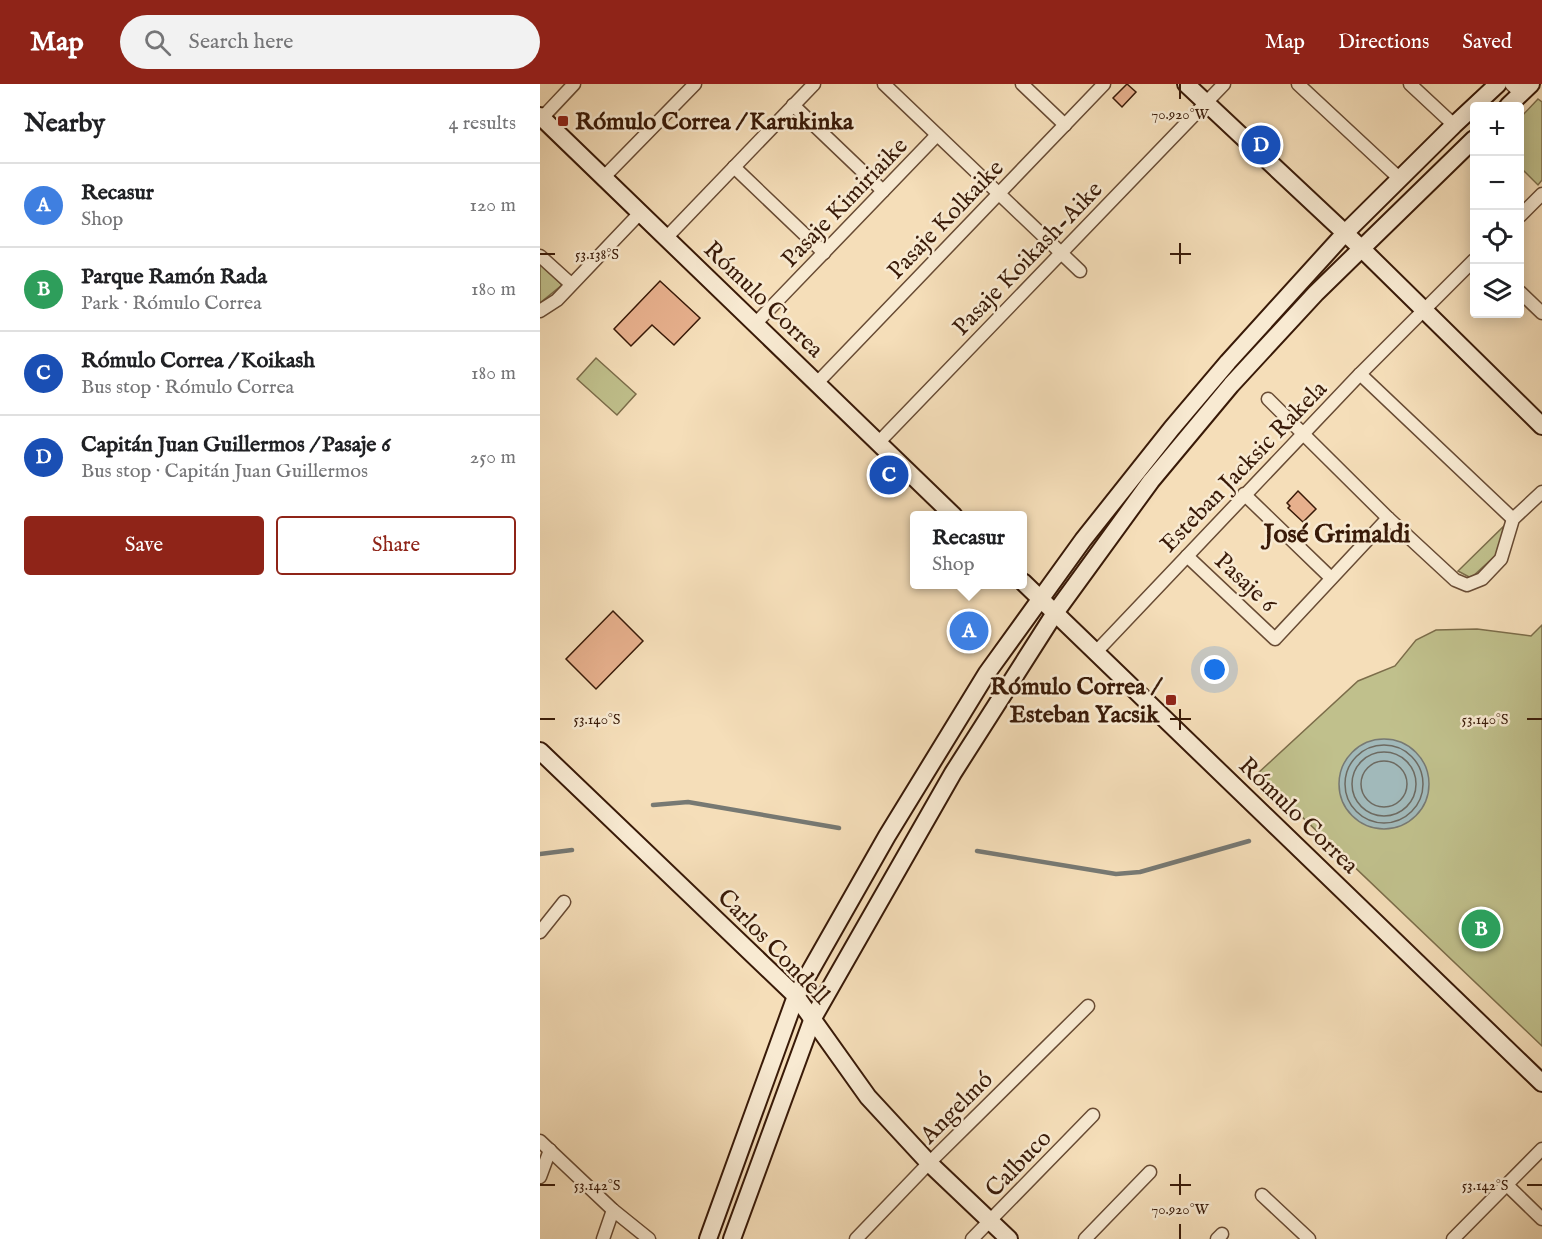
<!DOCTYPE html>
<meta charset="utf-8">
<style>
:root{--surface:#fff;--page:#f2f2f2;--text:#202124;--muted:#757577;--line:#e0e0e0;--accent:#8f2418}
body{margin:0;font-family:"IM FELL English",serif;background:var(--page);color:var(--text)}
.controls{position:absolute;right:18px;top:18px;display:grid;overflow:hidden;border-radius:6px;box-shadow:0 3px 15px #0003}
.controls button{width:54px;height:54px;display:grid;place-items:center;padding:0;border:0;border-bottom:2px solid var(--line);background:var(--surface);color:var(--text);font:30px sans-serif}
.you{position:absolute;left:675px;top:586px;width:21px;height:21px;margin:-15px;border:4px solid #fff;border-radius:50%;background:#1a73e8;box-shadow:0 0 0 9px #1a73e833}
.badge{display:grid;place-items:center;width:39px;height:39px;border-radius:50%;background:var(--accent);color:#fff;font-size:20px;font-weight:700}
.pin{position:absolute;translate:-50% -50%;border:3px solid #fff;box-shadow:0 2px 6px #0006}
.popup{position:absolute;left:370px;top:427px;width:117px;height:78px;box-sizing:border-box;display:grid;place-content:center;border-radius:6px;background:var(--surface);filter:drop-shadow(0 2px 4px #0005);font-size:20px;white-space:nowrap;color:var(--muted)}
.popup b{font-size:22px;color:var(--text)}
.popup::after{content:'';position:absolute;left:50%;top:100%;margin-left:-12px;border:12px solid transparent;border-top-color:var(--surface)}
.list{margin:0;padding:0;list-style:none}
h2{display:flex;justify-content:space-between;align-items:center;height:78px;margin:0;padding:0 24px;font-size:26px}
h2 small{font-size:20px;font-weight:400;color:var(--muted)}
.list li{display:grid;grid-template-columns:39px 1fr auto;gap:18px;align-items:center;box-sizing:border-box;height:84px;padding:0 24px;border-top:2px solid var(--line)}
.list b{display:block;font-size:22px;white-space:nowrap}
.list p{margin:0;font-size:20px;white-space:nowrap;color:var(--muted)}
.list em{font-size:20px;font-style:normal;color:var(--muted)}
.actions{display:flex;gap:12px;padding:18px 24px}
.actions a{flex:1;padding:14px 0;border:2px solid var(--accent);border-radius:6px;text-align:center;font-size:21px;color:var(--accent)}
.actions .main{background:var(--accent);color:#fff}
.icon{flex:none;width:33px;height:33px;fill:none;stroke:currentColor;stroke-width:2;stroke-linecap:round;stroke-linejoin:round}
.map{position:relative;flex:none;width:1002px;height:1155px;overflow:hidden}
header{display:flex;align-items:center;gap:36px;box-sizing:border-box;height:84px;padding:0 30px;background:var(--accent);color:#fff}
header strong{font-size:28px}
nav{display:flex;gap:33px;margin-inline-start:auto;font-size:21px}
.search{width:420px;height:54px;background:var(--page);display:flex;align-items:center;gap:15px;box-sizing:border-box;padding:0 21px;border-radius:33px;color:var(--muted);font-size:22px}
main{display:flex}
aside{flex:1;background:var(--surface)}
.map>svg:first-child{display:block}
.green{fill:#c0c08c;stroke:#7c6d4a;stroke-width:1.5}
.water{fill:#a1b9ba;stroke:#777973;stroke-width:1.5}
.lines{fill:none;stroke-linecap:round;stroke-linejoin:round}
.shore{stroke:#6d6a61;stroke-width:1.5}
.stream{stroke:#777973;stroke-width:4.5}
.building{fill:#e7b08d;stroke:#391a08;stroke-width:1.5}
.street-casing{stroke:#684b34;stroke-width:15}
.secondary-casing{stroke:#391a08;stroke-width:20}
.street{stroke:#f8ead2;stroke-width:12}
.secondary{stroke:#f8ead2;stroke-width:16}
.ticks{fill:none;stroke:#391a08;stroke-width:2}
.poi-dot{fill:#8f2418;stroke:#f8ead2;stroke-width:2}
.labels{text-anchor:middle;stroke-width:5;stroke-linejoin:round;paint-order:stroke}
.poi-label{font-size:24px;font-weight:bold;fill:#391a08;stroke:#f8ead2;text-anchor:start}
.street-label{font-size:24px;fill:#391a08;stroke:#f8ead2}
.neighbourhood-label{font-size:26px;font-weight:bold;fill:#391a08;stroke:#f8ead2}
.ticks-label{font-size:15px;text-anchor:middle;fill:#391a08;stroke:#f8ead2;stroke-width:5;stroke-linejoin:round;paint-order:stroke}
</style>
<header>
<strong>Map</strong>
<div class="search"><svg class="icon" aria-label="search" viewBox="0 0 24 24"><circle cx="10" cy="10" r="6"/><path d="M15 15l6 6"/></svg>Search here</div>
<nav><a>Map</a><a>Directions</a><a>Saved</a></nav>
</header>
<main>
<aside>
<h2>Nearby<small>4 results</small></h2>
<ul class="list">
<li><span class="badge" style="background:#3f7fe0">A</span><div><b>Recasur</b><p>Shop</p></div><em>120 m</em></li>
<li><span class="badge" style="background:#2e9e5b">B</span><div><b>Parque Ramón Rada</b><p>Park · Rómulo Correa</p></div><em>180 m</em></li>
<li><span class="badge" style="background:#1a4fb4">C</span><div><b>Rómulo Correa / Koikash</b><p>Bus stop · Rómulo Correa</p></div><em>180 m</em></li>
<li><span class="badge" style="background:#1a4fb4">D</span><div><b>Capitán Juan Guillermos / Pasaje 6</b><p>Bus stop · Capitán Juan Guillermos</p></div><em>250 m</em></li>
</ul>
<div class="actions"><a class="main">Save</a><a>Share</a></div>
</aside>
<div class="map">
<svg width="1002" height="1155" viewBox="0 0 1002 1155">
<rect width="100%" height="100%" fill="#f5deb9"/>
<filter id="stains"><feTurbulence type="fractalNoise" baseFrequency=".00333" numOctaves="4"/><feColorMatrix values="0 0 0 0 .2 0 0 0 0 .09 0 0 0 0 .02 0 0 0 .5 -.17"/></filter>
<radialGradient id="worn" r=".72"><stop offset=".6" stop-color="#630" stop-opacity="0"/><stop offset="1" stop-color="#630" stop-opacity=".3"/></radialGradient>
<!-- green -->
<g class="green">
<polygon points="998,15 1002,18 1002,96 998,101 980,83 980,34"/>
<polygon points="0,180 22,201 0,219"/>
<polygon points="56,274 96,310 77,331 37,295"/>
<polygon points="964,442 957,470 931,494 918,487"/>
<polygon points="1002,541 1002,962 717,690 818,597 855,582 876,556 896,546 937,545 991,552"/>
</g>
<!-- water -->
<circle class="water" cx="844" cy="700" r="45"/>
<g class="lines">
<!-- shore -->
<g class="shore">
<circle cx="844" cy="700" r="39"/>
<circle cx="844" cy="700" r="32"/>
<circle cx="844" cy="700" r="23"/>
</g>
<!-- stream -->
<g class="stream">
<polyline points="113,721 148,718 299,744"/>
<polyline points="437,767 576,790 600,788 709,757"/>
<polyline points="0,770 32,766"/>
</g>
</g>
<!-- building -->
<g class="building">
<polygon points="587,0 596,8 582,23 573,14"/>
<polygon points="120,197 160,234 134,261 112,241 91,262 74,245"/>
<polygon points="758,407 776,425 763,438 748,424 750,422 747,419"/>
<polygon points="73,527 103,557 56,605 26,575"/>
</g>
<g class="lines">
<!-- street casing -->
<g class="street-casing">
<g id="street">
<polyline points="344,0 540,187"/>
<polyline points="482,0 525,41"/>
<polyline points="758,0 859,94"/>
<polyline points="870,0 914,41"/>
<polyline points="971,0 981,10"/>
<polyline points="253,21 343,107"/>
<polyline points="2,34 34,0"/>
<polyline points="194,83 284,169"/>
<polyline points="63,94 155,0"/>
<polyline points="980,132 1002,110"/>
<polyline points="126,154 274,0"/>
<polyline points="0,172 31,200"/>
<polyline points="980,208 1002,229"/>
<polyline points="0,227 17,216 100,129"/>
<polyline points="215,240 397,51"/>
<polyline points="820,290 973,435"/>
<polyline points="277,299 564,0"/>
<polyline points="728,315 848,434 915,496 927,501 942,495 961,475 973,435 1002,408"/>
<polyline points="338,359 684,0"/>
<polyline points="704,410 791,494"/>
<polyline points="647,472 735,555 848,434"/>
<polyline points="556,568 820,290 934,176"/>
<polyline points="0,848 24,818"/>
<polyline points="0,1057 73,1126 109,1155"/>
<polyline points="0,1093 10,1066"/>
<polyline points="967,1101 1002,1135"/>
<polyline points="722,1111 769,1155"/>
<polyline points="63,1155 73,1126"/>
<polyline points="316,1155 389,1079 548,922"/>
<polyline points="432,1155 553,1031"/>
<polyline points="545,1155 610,1088"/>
<polyline points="677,1155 682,1150"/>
<polyline points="913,1155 1002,1065"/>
</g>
</g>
<!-- secondary casing -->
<g class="secondary-casing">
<g id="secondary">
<polyline points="646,0 821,164 1002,342"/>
<polyline points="968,22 991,0"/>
<polyline points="0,32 414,432"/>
<polyline points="483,498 1002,999"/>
<polyline points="0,667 256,912 328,1013 389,1079 469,1155"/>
<polyline points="168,1155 256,912 347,752 447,589 543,456 632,344 688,278 805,149 914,41 958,0"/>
<polyline points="192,1155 273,934 413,689 515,529 611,397 691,301 776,209 934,55"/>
</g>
</g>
<!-- street -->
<use href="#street" class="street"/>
<!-- secondary -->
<use href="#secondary" class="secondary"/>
</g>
<!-- ticks -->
<path class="ticks" d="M 640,0 L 640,15M 640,159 L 640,180M 0,170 L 15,170M 630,170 L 651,170M 640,625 L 640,646M 0,635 L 15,635M 630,635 L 651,635M 987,635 L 1002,635M 640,1090 L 640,1111M 0,1101 L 15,1101M 630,1101 L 651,1101M 987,1101 L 1002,1101M 640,1140 L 640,1155"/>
<!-- markers -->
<g class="poi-dot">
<rect x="17" y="31" width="12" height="12" rx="3"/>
<rect x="625" y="610" width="12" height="12" rx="3"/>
</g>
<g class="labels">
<!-- poi labels -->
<g class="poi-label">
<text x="35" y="45">Rómulo Correa / Karukinka</text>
<text x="619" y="610" text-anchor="end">Rómulo Correa /<tspan x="619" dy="28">Esteban Yacsik</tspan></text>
</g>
<!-- street labels -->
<g class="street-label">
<text transform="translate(304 118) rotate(-46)" y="8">Pasaje Kimiriaike</text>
<text transform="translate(405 135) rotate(-46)" y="8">Pasaje Kolkaike</text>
<text transform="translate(487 174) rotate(-46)" y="8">Pasaje Koikash-Aike</text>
<text transform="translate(224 215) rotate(44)" y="8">Rómulo Correa</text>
<text transform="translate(703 382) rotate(-46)" y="8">Esteban Jacksic Rakela</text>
<text transform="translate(706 498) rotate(43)" y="8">Pasaje 6</text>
<text transform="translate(759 731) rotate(44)" y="8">Rómulo Correa</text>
<text transform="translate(234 862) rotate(46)" y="8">Carlos Condell</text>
<text transform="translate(416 1023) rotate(-45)" y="8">Angelmó</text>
<text transform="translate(478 1079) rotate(-46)" y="8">Calbuco</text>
</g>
<!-- neighbourhood labels -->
<g class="neighbourhood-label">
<text x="797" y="458">José Grimaldi</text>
</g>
</g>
<g class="ticks-label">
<text x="640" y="35">70.920°W</text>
<text x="57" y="175">53.138°S</text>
<text x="57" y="640">53.140°S</text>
<text x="945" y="640">53.140°S</text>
<text x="57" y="1106">53.142°S</text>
<text x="945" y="1106">53.142°S</text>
<text x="640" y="1130">70.920°W</text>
</g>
<rect width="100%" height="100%" filter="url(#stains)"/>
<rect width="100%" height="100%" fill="url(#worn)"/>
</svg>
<div class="controls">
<button>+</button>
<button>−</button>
<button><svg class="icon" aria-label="locate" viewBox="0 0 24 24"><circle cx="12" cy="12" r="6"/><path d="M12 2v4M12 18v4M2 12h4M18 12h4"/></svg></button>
<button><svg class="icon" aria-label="layers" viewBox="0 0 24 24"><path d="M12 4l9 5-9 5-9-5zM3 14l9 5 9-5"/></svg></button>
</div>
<div class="you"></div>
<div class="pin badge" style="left:429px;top:547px;background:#3f7fe0">A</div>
<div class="popup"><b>Recasur</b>Shop</div>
<div class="pin badge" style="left:941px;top:845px;background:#2e9e5b">B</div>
<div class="pin badge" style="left:349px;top:391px;background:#1a4fb4">C</div>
<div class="pin badge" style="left:721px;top:61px;background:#1a4fb4">D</div>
</div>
</main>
